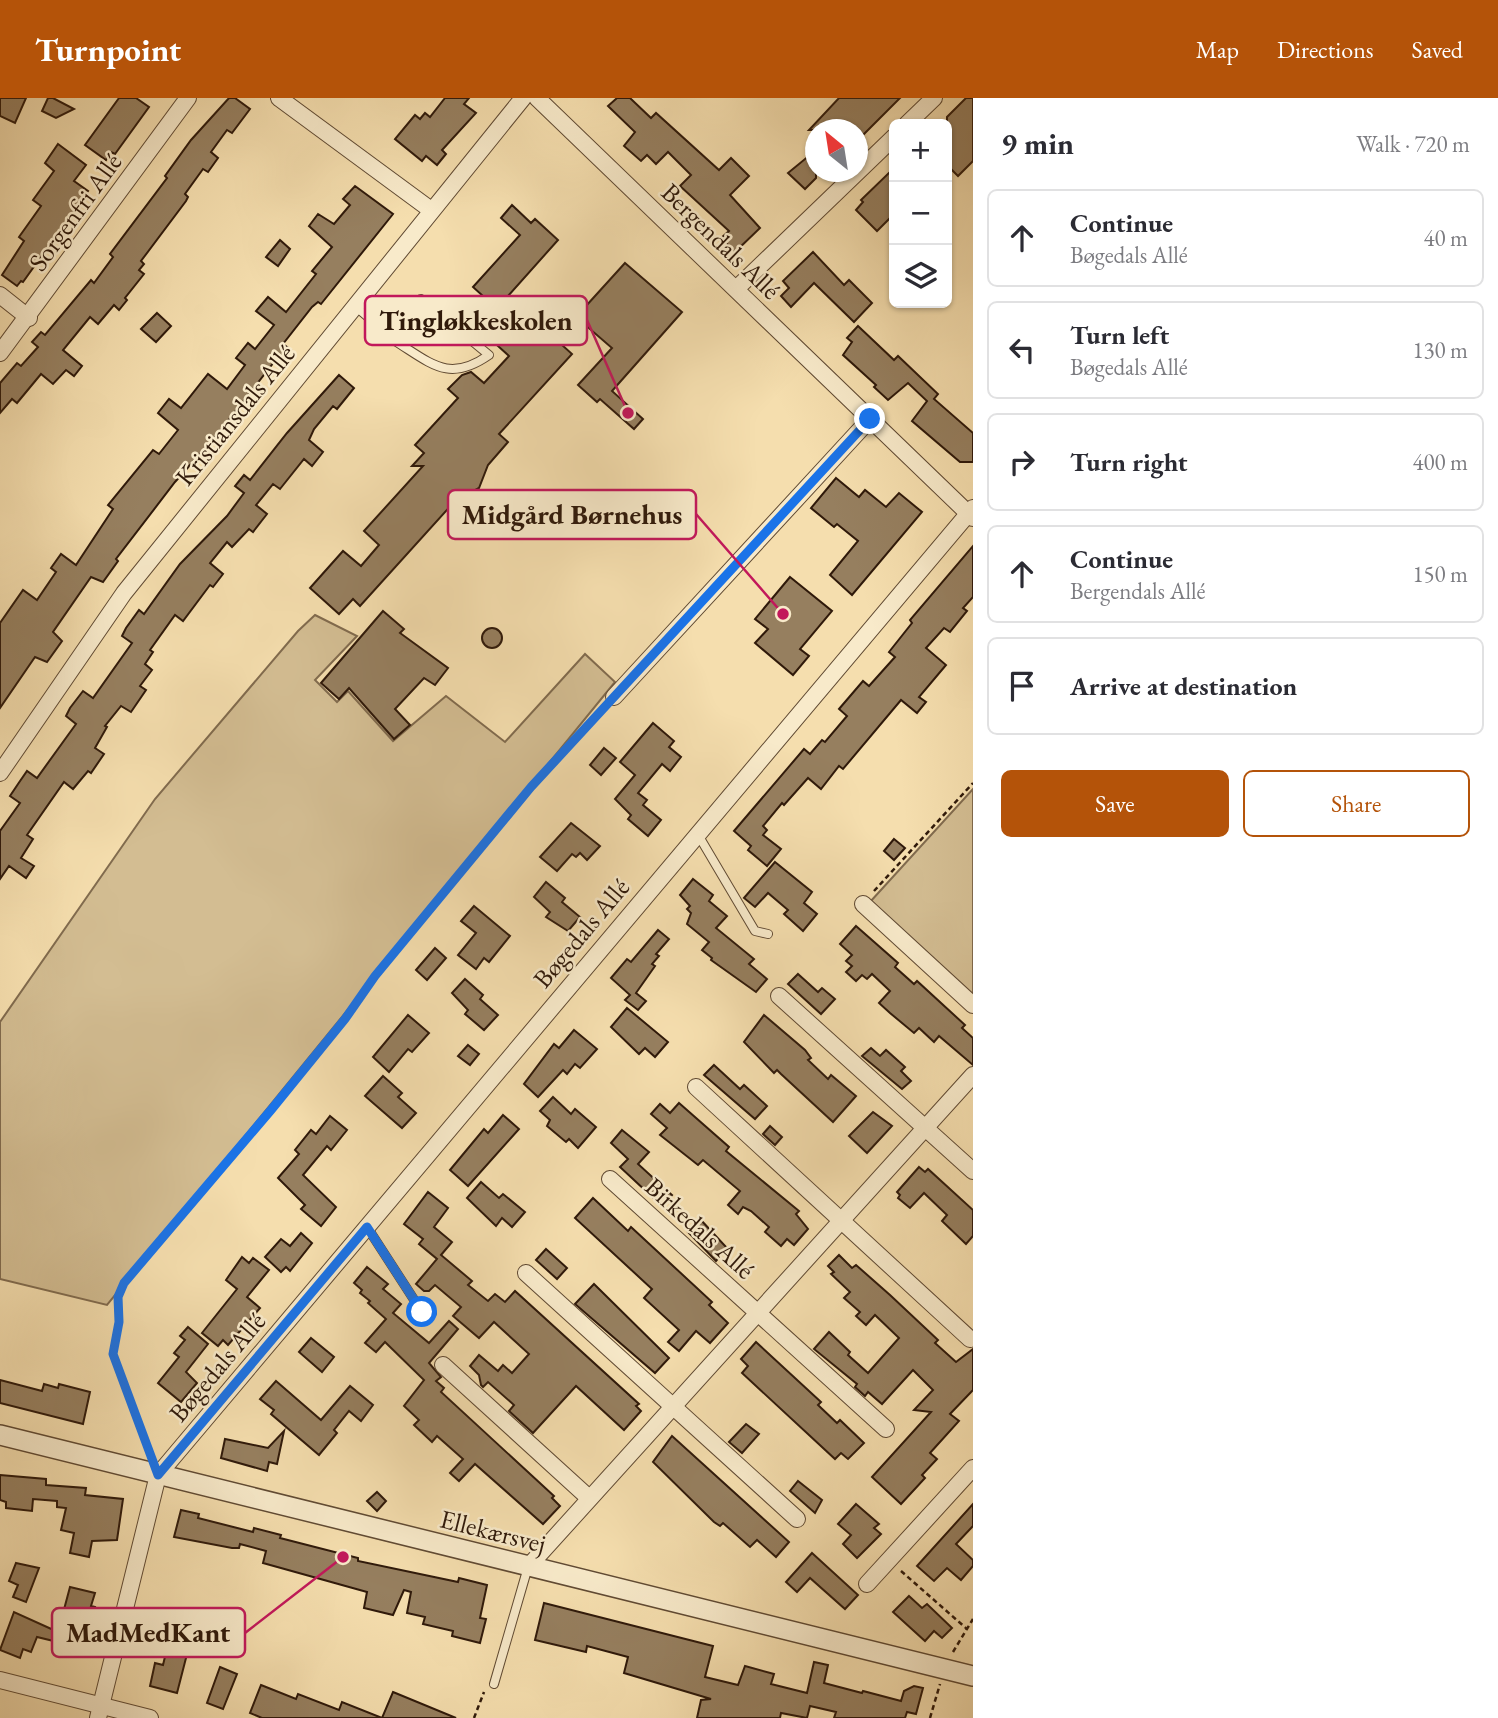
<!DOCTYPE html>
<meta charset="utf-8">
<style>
:root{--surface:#fff;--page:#f7f7f7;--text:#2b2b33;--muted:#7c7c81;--line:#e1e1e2;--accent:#b45309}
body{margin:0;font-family:"EB Garamond",serif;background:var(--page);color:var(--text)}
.controls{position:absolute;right:21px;top:21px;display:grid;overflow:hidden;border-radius:10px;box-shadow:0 2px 5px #0004}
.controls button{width:63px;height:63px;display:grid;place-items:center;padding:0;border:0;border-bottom:2px solid var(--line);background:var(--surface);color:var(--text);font:35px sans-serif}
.compass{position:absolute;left:805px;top:21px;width:63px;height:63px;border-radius:50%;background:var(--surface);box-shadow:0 2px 5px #0004;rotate:330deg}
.stop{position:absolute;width:21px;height:21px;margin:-16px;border:5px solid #1a73e8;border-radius:50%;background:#fff}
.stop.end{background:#1a73e8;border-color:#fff;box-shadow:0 2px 7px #0008}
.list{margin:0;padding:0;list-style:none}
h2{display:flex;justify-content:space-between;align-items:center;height:91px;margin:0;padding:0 28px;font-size:30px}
h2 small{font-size:23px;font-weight:400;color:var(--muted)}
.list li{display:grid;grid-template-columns:46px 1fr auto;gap:21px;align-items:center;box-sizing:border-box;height:98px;margin:0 14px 14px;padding:0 14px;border:2px solid var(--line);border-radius:10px}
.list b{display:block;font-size:26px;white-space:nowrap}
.list p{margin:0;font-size:23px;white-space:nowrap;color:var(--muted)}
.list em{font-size:23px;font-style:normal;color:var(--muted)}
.actions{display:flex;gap:14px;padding:21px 28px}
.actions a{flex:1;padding:16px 0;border:2px solid var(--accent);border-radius:10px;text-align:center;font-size:24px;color:var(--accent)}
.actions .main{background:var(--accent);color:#fff}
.icon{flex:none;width:38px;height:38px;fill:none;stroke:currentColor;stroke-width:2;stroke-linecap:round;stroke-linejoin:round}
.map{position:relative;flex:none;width:973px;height:1620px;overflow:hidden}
header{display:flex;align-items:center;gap:42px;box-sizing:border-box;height:98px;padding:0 35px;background:var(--accent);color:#fff}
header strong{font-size:33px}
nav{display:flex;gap:38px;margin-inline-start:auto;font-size:24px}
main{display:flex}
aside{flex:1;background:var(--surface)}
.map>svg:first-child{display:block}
.green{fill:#d3bd92;stroke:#816b4e;stroke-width:2}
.building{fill:#967f5f;stroke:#2f190a;stroke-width:2}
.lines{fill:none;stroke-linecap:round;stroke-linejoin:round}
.service-casing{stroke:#604a33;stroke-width:10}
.minor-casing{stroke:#604a33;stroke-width:18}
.tertiary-casing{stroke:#604a33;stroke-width:22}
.path{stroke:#2f190a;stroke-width:2.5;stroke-dasharray:5 3.5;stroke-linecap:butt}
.service{stroke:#f8eaca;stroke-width:8}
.minor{stroke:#f8eaca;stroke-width:16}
.tertiary{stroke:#f8eaca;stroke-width:19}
.route{stroke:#1a73e8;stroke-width:9}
.labels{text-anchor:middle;stroke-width:5;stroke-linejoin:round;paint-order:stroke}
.street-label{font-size:26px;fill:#2f190a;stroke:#f8eaca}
.leader{fill:none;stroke:#c2185b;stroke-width:2.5}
.callout-dot{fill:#c2185b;stroke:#f8eaca;stroke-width:2.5}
.callout{fill:#f8eaca;stroke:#c2185b;stroke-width:2.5}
.callout-label{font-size:28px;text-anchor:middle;font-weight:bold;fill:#2f190a}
</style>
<header>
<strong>Turnpoint</strong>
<nav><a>Map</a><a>Directions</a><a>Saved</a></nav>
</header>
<main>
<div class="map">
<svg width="973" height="1620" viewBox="0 0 973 1620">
<rect width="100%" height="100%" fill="#f5deae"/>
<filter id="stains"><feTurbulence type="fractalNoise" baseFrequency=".00286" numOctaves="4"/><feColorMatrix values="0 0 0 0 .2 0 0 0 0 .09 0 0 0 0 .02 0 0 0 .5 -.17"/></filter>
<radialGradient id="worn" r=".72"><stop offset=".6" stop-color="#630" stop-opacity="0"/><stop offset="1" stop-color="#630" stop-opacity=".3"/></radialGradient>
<!-- green -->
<g class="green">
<polygon points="315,517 357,538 315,582 337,604 348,593 393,643 446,598 505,644 585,556 615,584 107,1207 0,1181 0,924 155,701 298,533"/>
<polygon points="973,691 973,898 870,804"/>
</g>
<!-- building -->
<g class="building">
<polygon points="0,0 26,0 15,25 0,18"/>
<polygon points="48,0 53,0 74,11 56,20 42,13"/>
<polygon points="119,0 136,0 149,9 115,56 111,54 106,62 85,47"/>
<polygon points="229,0 235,0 250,11 232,35 227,32 211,54 218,60 208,74 203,71 185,96 188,99 186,103 141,163 144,166 139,172 144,176 125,200 127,202 119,212 114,207 98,226 90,219 63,252 82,268 74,278 66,272 53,286 41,276 17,305 12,301 0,315 0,285 17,265 21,268 38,249 32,244 41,234 45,237 91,182 94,185 113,159 110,156 167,80 165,78 191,42"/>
<polygon points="445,0 469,0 464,6 476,15 442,52 446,56 437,67 426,58 422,63 395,41 415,17 420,21 425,15 430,19"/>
<polygon points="617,0 630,0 651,20 656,15 719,72 731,60 749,78 730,97 760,130 735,154 721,140 729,133 680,88 691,77 668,54 656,66 647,57 641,63 624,48 635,34 608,8"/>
<polygon points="839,0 900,0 858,42 858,32 809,32"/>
<polygon points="966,0 973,0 973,63 958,78 947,67 947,19"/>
<polygon points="58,46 86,67 74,83 88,93 23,184 21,183 17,188 2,177 24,143 19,139 41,108 33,102 54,73 45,65"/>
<polygon points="816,52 816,80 805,91 788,75"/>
<polygon points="894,70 894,116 877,133 856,112 863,104 861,102"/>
<polygon points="355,88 393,116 321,206 318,204 312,209 283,246 291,252 282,263 278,259 216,338 175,384 116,461 118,463 103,484 91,479 53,534 62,543 47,564 35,559 0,610 0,525 23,492 37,502 56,474 51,470 61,456 76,467 113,411 108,407 153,352 159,356 178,332 158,315 169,301 181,310 208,276 227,291 245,267 236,260 248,245 255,251 274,227 256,213 268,199 286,214 316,176 312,173 332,149 309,128 318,116 334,126 350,107 343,101"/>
<polygon points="512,107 531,125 535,121 558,142 508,198 572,256 499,336 508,344 488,367 479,390 455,403 360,508 353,501 339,516 310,490 343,453 361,468 379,447 364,433 423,368 412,368 424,355 415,347 458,300 448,291 462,277 471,274 484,285 509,258 477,229 495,209 473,189 520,137 501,120"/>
<polygon points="280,142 290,151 278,168 266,159"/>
<polygon points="813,154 844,187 849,182 872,205 854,224 814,185 791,209 781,198 789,190 783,183"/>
<polygon points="625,165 682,214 612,293 643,321 634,331 600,301 597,304 578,287 612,250 576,219"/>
<polygon points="157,215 171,228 156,244 141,231"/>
<polygon points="858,228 894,262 898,258 938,296 934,301 973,335 973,364 960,364 912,323 927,303 908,285 888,302 874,289 876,287 843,257 852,244 847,240"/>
<polygon points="339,277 354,290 337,311 333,308 314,331 309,342 323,354 312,368 304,361 280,391 273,386 256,407 267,416 253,434 249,431 232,449 227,444 210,465 223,476 213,489 210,487 183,523 175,517 150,552 153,554 145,566 152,572 140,588 146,592 131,614 121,608 105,628 107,629 95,650 104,656 91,675 88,673 73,691 64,684 27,737 33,741 21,760 34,768 26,780 9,768 0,781 0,733 20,705 10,698 18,686 27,673 37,680 76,626 66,618 70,610 83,593 93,600 132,545 122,538 126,530 139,512 144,516 180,466 227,418 244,395 235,388 244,377 250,382 287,335"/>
<polygon points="836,380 859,399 865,392 886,409 899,395 922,414 852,497 830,477 858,443 837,426 834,429 811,410"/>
<polygon points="973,448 973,499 963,510 967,513 950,534 944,530 926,550 946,567 919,599 926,604 917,615 901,602 843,671 839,668 821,691 808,680 784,707 782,705 763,728 767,732 763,737 781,751 767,768 748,752 751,748 734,733 804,651 810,656 822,642 825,644 847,618 839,611 863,583 869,588 895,559 889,554 912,525 910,522"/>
<polygon points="790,479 832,513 800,551 809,558 793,577 755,545 768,531 755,521"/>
<polygon points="383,513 404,531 400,535 448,570 435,587 424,580 395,611 410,627 394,641 349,590 339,601 321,585"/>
<circle cx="492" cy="540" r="10"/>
<polygon points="653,625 674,643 669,649 681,659 670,673 662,666 638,695 647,702 643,707 661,722 648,738 628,721 631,717 615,701 635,677 620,664"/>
<polygon points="604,650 616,660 601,677 590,667"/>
<polygon points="571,725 600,748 587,762 580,755 576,759 572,756 557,773 540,759"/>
<polygon points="894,741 905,750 894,762 884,753"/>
<polygon points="775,764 812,794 804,805 817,816 803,833 784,816 788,812 768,795 755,809 744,800"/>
<polygon points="693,781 713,797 709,803 727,818 716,830 754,861 749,866 767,881 756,894 711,862 712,860 702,852 709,844 687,826 691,815 687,811 690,808 680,797"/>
<polygon points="546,784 565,800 562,804 580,819 568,833 546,819 550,814 534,799"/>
<polygon points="474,808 510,838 489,864 484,860 476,871 458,857 476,835 461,823"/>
<polygon points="856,828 898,865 895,869 914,886 917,883 965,927 962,930 973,940 973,967 939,938 934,944 919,930 914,935 890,915 879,905 890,893 872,876 867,881 862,877 856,883 846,874 852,868 846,863 852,857 840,846"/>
<polygon points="658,832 669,841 656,856 659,858 652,866 655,868 636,895 646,903 638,912 625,902 630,897 611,880 627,861 631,864"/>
<polygon points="435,850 446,860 427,882 416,872"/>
<polygon points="798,876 818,894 822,890 835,901 821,916 788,886"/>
<polygon points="465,881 483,897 480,901 498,917 484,932 465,916 468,912 452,895"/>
<polygon points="627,910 668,944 655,959 645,950 639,956 611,929"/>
<polygon points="408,917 429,935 412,954 408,951 389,974 373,959"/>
<polygon points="764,917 805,952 811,960 808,962 828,981 831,977 856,998 833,1024 781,976 777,972 774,975 744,944"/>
<polygon points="574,932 597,951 580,970 575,966 567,976 563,972 538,999 524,986 554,946 559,950"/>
<polygon points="468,947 479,956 470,967 458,958"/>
<polygon points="871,950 880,958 886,952 905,969 901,973 911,983 902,991 862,958"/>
<polygon points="714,967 740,991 744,987 767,1008 755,1021 704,977"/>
<polygon points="383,978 402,995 398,999 416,1015 402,1030 365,998"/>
<polygon points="553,999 571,1016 575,1011 596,1029 578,1050 569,1041 566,1044 547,1028 550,1022 540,1013"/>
<polygon points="679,1005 729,1049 726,1053 799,1113 796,1116 808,1131 794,1147 787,1141 781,1148 765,1134 769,1129 751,1113 743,1109 738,1116 728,1107 740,1093 703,1062 698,1067 660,1037 667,1030 651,1016 660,1006 670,1015"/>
<polygon points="873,1014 892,1028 867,1055 849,1038"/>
<polygon points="503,1017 519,1031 468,1088 450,1072 484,1031 488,1035"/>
<polygon points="330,1018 347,1032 331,1052 327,1048 303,1077 336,1109 321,1128 301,1111 305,1107 278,1080 299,1056 295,1052 311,1032 316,1036"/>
<polygon points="770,1028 782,1039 775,1047 763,1036"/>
<polygon points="622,1032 649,1054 638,1066 672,1097 662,1108 620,1069 628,1061 611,1045"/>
<polygon points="919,1069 925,1074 928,1071 973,1112 973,1138 966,1146 942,1123 947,1117 924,1095 910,1110 898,1100 900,1097 897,1094"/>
<polygon points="481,1084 499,1100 503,1096 525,1114 512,1129 502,1120 496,1128 467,1100"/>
<polygon points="428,1094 448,1110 434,1129 452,1144 441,1157 472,1183 468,1187 488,1203 495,1196 505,1204 515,1193 639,1306 636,1308 641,1313 624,1332 576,1288 533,1335 509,1313 514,1307 488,1284 483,1289 481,1287 479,1277 470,1268 479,1257 498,1273 503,1267 512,1275 529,1256 494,1224 479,1240 453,1218 461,1209 435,1187 429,1193 424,1193 416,1186 437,1161 419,1146 423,1141 404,1126"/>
<polygon points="593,1100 628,1133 631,1129 712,1204 709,1207 728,1225 710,1245 696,1233 679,1253 668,1244 679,1232 644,1200 652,1191 575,1120"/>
<polygon points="700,1121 727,1150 716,1163 688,1134"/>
<polygon points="301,1135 312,1145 290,1173 286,1169 281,1174 265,1159 281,1141 290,1148"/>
<polygon points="546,1151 567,1170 557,1181 536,1162"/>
<polygon points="839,1157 852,1170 856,1167 890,1197 938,1242 935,1245 956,1264 973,1251 973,1292 950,1316 959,1323 930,1355 937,1361 922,1377 925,1380 901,1406 872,1379 931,1314 914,1312 933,1292 913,1272 882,1306 868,1294 865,1298 855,1289 857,1286 814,1251 829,1234 850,1254 848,1257 868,1275 899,1240 875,1217 866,1227 856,1218 860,1214 844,1200 850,1194 831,1176 834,1174 828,1168"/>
<polygon points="242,1159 249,1165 253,1160 269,1172 247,1199 260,1210 228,1247 223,1242 218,1248 202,1235 237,1191 226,1182"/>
<polygon points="367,1169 388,1186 383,1191 401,1206 393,1215 429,1245 449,1223 458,1231 429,1265 441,1279 436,1283 444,1290 441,1294 554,1398 552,1400 560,1408 543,1426 475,1366 459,1383 450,1375 463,1361 437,1338 432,1344 414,1327 419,1322 404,1308 424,1282 385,1244 376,1254 365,1245 386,1221 368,1205 370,1203 360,1195 362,1192 354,1185"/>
<polygon points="594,1186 669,1260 655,1275 575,1206"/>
<polygon points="188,1229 208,1246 186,1274 197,1285 181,1304 158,1285 179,1259 174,1255 185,1242 180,1238"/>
<polygon points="311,1240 334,1259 322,1274 299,1254"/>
<polygon points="756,1244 821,1304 818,1307 837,1325 840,1322 864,1345 848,1361 841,1355 835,1361 742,1275 748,1268 741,1261"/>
<polygon points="0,1282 42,1293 44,1286 58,1290 59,1286 90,1294 83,1326 0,1305"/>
<polygon points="276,1283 321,1322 350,1288 373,1307 361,1323 349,1313 334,1332 337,1335 319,1357 271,1316 274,1312 260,1301"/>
<polygon points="746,1326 759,1336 742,1355 729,1344"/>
<polygon points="284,1333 277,1366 269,1364 267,1373 221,1360 225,1341 268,1350"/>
<polygon points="672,1338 789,1444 776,1459 757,1442 750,1449 723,1425 720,1428 714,1424 653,1364"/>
<polygon points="0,1377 46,1381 46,1387 86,1390 85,1397 123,1401 117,1442 92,1443 89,1459 70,1455 74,1435 61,1432 66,1410 57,1409 57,1403 33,1401 32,1413 6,1410 6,1404 0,1402"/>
<polygon points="798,1383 822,1402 815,1415 790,1393"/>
<polygon points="377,1394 386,1403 377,1413 367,1403"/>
<polygon points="856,1406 879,1426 874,1430 881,1436 857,1460 843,1446 851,1437 838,1426"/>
<polygon points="973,1406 973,1428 956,1446 973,1462 973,1468 961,1482 947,1470 934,1483 917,1468"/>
<polygon points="181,1412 199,1416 198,1420 253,1434 254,1430 281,1437 280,1440 358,1460 358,1463 458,1484 459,1480 487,1487 480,1520 486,1521 480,1545 452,1538 453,1533 423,1526 425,1519 407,1515 411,1494 404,1492 393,1517 364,1510 367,1494 263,1465 266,1453 240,1446 239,1450 232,1450 174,1439"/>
<polygon points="812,1455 858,1497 845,1511 810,1480 797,1494 786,1484"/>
<polygon points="16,1465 39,1470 26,1504 13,1499 18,1487 9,1483"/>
<polygon points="70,1489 95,1495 91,1508 95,1509 87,1539 74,1536 70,1547 37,1539 31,1554 23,1551 20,1560 0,1552 14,1514 58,1534"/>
<polygon points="909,1498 922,1510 927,1506 952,1530 942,1540 934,1533 925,1543 893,1514"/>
<polygon points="544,1505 713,1548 705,1579 738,1587 745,1568 774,1576 771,1586 807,1595 814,1564 828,1567 824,1585 862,1595 863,1593 901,1603 904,1593 914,1588 923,1590 916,1616 907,1614 905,1620 834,1620 836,1614 810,1608 807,1620 781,1615 780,1620 697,1620 701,1602 711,1601 624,1575 628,1559 587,1548 586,1554 535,1542"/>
<polygon points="177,1516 196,1521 177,1595 150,1588 155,1565 163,1567 170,1538 147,1532 150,1517 176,1523"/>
<polygon points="220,1569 237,1576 223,1611 207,1605"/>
<polygon points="261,1587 296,1601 298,1596 339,1612 342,1604 382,1620 262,1620 250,1615"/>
<polygon points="393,1594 456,1620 382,1620"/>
</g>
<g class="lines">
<!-- service casing -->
<g class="service-casing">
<g id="service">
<path d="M 355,208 L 375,225 L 421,201 L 489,257 C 449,285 432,266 395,243"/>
<polyline points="697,735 755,833 768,836"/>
<polyline points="367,1129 422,1214 432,1215"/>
<polyline points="494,1586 528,1469"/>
</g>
</g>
<!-- minor casing -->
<g class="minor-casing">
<g id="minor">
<polyline points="279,0 431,112"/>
<polyline points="537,0 973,420"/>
<polyline points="907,26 934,0"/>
<polyline points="736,191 894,39"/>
<polyline points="0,197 29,220"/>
<polyline points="0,255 188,0"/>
<polyline points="614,599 870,321"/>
<polyline points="0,675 124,495 523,0"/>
<polyline points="863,806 973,907"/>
<polyline points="779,898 973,1073"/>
<polyline points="696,989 970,1241"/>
<polyline points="610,1081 886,1331"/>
<polyline points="526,1175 797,1421"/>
<polyline points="443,1267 589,1400"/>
<polyline points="528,1469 973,977"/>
<polyline points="867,1486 973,1370"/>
<polyline points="0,1582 150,1620"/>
<polyline points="98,1620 158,1377 973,410"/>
</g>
</g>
<!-- tertiary casing -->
<g class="tertiary-casing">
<polyline id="tertiary" points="0,1337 973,1578"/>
</g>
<!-- path -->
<g class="path">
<polyline points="874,793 973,685"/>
<polyline points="151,1357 113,1256 119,1224 118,1199 124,1185 271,1012 346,921 375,878 531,689 604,609"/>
<polyline points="901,1473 967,1531"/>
<polyline points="953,1554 973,1521"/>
<polyline points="474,1620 484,1594"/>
<polyline points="930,1620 940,1586"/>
</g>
<!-- service -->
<use href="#service" class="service"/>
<!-- minor -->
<use href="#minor" class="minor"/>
<!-- tertiary -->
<use href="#tertiary" class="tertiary"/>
</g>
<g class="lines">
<!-- route -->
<polyline class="route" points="422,1214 367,1129 158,1377 113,1256 119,1224 118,1199 124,1185 271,1012 345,921 375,878 531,689 870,321"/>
</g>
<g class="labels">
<!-- street labels -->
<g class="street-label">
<text transform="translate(75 114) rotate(-54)" y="9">Sorgenfri Allé</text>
<text transform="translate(721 143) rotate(44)" y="9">Bergendals Allé</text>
<text transform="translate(235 317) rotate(-51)" y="9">Kristiansdals Allé</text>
<text transform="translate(581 835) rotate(-50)" y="9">Bøgedals Allé</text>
<text transform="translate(700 1130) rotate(42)" y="9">Birkedals Allé</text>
<text transform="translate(217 1269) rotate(-50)" y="9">Bøgedals Allé</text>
<text transform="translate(493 1433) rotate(14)" y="9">Ellekærsvej</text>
</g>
</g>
<!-- callouts -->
<path class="leader" d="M628 315L587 222M783 516L696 416M343 1459L245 1535"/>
<g class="callout-dot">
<circle cx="628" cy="315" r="7"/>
<circle cx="783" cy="516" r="7"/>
<circle cx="343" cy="1459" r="7"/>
</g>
<g class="callout">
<rect x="365" y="198" width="222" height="49" rx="7"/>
<rect x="448" y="392" width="248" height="49" rx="7"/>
<rect x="52" y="1510" width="193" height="49" rx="7"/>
</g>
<g class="callout-label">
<text x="476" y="232">Tingløkkeskolen</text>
<text x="572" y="426">Midgård Børnehus</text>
<text x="148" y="1544">MadMedKant</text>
</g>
<rect width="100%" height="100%" filter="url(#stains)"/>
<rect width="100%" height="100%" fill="url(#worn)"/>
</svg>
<div class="controls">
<button>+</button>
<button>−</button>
<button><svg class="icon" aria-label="layers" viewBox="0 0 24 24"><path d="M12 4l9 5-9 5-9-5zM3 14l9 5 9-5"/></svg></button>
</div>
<svg class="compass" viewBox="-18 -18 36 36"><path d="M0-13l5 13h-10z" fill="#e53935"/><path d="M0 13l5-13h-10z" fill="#7c7c81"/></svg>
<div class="stop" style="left:422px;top:1214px"></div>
<div class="stop end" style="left:870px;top:321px"></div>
</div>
<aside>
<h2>9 min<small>Walk · 720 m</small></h2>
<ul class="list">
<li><svg class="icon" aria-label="ahead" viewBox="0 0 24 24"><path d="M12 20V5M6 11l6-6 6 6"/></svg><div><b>Continue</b><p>Bøgedals Allé</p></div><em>40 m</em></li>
<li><svg class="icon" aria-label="left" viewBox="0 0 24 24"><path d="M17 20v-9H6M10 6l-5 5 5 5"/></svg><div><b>Turn left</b><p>Bøgedals Allé</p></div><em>130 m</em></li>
<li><svg class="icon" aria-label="right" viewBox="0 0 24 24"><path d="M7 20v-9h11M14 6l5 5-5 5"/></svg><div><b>Turn right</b></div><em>400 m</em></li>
<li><svg class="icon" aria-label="ahead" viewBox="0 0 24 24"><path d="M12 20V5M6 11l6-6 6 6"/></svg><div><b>Continue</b><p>Bergendals Allé</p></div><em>150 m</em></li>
<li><svg class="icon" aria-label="arrive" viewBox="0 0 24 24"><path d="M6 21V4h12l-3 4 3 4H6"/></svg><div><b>Arrive at destination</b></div></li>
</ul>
<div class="actions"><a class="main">Save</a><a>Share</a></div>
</aside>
</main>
